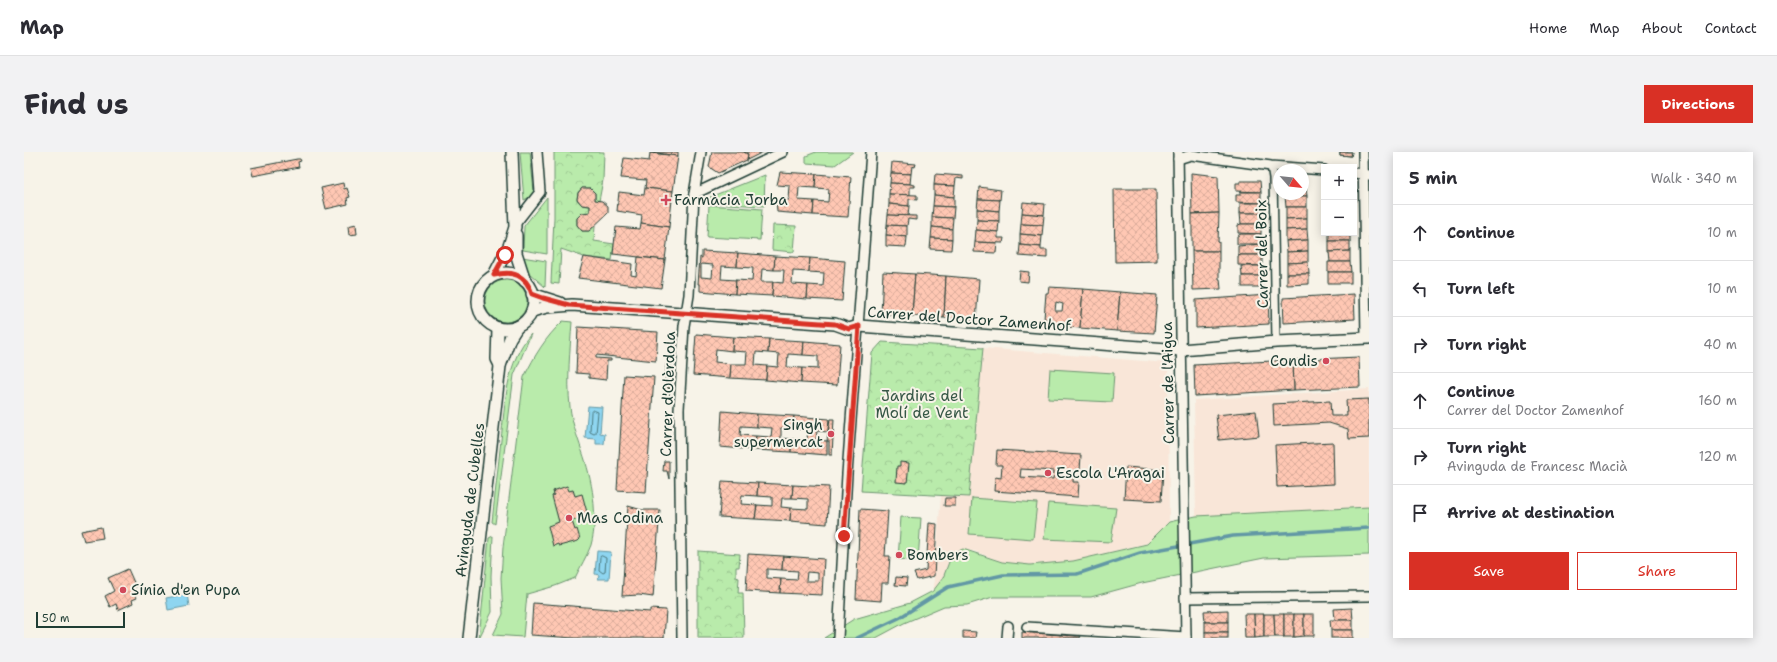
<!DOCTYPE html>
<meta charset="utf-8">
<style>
:root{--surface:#fff;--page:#f2f2f3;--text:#2b2b33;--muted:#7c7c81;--line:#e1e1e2;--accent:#d93025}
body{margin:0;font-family:"Shantell Sans",sans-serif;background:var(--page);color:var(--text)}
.controls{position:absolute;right:12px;top:12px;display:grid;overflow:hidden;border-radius:0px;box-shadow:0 2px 10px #0003}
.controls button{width:36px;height:36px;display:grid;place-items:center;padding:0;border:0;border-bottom:1px solid var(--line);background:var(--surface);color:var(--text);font:20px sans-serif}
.compass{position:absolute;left:1249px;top:12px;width:36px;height:36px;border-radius:50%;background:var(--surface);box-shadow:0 2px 10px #0003;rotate:118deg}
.scale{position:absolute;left:12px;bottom:10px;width:89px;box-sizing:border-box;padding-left:4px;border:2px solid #1f3d34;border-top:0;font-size:11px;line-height:14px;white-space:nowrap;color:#1f3d34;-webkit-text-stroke:3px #f7f3e8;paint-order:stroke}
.stop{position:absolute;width:12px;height:12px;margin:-9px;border:3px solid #d93025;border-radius:50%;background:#fff}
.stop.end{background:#d93025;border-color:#fff;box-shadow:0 1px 4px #0008}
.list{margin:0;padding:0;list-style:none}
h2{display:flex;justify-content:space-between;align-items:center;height:52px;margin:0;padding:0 16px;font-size:17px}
h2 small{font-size:13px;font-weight:400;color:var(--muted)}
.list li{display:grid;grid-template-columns:26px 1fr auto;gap:12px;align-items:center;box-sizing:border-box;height:56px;padding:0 16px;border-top:1px solid var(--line)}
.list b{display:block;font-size:15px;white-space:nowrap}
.list p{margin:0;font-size:13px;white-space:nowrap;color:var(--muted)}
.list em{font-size:13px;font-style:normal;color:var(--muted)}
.actions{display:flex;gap:8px;padding:12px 16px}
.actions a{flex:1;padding:9px 0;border:1px solid var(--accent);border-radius:0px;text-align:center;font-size:14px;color:var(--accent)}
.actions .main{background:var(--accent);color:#fff}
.icon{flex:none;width:22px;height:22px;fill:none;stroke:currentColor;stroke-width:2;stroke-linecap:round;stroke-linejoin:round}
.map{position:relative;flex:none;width:1345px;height:486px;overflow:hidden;border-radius:0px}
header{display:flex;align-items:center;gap:24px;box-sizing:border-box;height:56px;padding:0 20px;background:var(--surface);border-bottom:1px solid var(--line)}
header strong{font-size:19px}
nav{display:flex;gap:22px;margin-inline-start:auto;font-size:14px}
.intro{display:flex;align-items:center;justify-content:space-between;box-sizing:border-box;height:96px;padding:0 24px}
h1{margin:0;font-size:28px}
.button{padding:10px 18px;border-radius:0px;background:var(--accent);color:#fff;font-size:14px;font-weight:700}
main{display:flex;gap:24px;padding:0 24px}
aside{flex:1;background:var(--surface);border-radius:0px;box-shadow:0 2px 10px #0003}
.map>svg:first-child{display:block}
.built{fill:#f9e6d8}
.green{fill:#b9ebab;stroke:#6c9470}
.park{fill:url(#park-crowns);stroke:#6c9470}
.water{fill:#8ed5f0;stroke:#6298a5}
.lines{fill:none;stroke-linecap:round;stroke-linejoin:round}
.shore{stroke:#4b7a7f;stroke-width:1}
.stream{stroke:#6298a5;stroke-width:3.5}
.building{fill:url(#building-cross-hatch);stroke:#1f3d34;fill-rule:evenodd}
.pedestrian-casing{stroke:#1f3d34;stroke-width:10}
.minor-casing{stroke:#1f3d34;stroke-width:12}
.tertiary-casing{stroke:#1f3d34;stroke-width:14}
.pedestrian{stroke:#f7f3e8;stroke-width:7}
.minor{stroke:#f7f3e8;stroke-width:9}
.tertiary{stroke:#f7f3e8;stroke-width:11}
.route{stroke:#d93025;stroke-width:5}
.poi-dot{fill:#d1495b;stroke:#f7f3e8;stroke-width:1.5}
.labels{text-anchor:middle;stroke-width:4;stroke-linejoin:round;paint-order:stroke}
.poi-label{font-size:15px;fill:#1f3d34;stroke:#f7f3e8;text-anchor:start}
.street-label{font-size:15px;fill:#1f3d34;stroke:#f7f3e8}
.park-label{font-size:15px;fill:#365746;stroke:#f7f3e8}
</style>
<header>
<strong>Map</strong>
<nav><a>Home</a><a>Map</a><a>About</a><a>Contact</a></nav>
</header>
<div class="intro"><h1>Find us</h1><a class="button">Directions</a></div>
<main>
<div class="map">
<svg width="1345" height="486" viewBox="0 0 1345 486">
<defs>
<pattern id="park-crowns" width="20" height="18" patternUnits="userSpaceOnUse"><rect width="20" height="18" fill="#b9ebab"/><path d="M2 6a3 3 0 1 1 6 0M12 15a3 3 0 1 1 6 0" fill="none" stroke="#9fca94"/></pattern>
<pattern id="building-cross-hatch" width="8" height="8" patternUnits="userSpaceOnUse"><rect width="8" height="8" fill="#ffc7b3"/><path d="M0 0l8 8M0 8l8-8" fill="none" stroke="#daac9b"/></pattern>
</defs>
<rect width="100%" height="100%" fill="#f7f3e8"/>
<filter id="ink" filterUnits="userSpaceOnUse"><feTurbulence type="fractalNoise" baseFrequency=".025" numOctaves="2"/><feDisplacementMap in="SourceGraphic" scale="8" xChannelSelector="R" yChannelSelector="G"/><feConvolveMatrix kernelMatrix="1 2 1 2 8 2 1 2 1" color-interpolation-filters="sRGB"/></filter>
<g filter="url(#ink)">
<!-- built -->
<g class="built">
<polygon points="959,196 1144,211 1145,370 1124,391 1049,409 1006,413 978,410 950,399 936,398 928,402 919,426 909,439 917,344 945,345"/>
<polygon points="1345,237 1345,355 1172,364 1170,248"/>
</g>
<!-- green -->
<g class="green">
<polygon points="496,0 506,0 510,40 506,45 500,48"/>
<polygon points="792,0 829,0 811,13 782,11 782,4"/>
<polygon points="741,23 740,54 685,51 686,45"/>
<polygon points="523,45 523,102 499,98 500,74"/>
<polygon points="685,53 738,57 736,88 683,85"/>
<polygon points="498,105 522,109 521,135 505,121"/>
<circle cx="482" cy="149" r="21"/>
<path d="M 539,169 L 548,170 C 546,198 543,227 546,255 C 548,271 553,284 558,299 C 568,327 575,364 567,393 C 563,404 556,415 551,426 L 531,434 L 503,442 L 499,485 L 469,483 L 479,462 L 477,426 L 479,395 L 500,225 C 511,203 521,186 539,169 Z"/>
<path d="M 507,182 L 490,223 L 471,372 L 468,370 C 471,343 474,316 477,288 C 481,253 482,209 507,182 Z"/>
<polygon points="1026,217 1090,221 1088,250 1024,247"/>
<polygon points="948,346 1013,351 1009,387 945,382"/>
<polygon points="1024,351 1092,356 1087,390 1020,387"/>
<polygon points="1345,355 1345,403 1240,406 1118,431 1067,445 969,445 943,453 920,454 880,471 852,486 800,486 830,467 886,451 909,439 919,426 928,402 939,397 978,410 1006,413 1049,409 1123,392 1145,370 1172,364"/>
<polygon points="877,365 897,366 894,409 874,407"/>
<polygon points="469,384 467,424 468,460 455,486 465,386"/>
</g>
<!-- park -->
<g class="park">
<polygon points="530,0 580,0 579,28 575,49 571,48 571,41 566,36 558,36 554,40 553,48 558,53 566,54 566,60 553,66 553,73 558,79 565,79 571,74 570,89 590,92 588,108 560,105 537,97 535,132 527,131 530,66"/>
<polygon points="749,73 772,74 770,100 748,98"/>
<polygon points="858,190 959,196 945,345 837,339 848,201"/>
<polygon points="674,399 716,402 715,415 712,415 712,425 715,426 714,441 719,441 720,486 674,486"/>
</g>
<!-- water -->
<g class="water">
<polygon points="564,254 578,255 576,281 581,282 580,292 572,292 572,287 561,286"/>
<polygon points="573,399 587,400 585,427 574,427 575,423 571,422"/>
<polygon points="163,442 165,454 144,458 142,446"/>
</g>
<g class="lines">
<!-- shore -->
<g class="shore">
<polygon points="569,258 574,260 572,281 570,282 566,280 567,260"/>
<polygon points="578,404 582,406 581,420 579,421 575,418 576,405"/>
</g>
<!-- stream -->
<polyline class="stream" points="833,486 875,466 924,435 979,423 1053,422 1116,401 1209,384 1345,376"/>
</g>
<!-- building -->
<g class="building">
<polygon points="626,0 654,0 654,4"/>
<polygon points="688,0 720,0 724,2 723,8 694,21 685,15"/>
<polygon points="720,0 739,0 723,8 724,2"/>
<polygon points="1316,0 1328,0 1327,4 1316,3"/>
<polygon points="1316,0 1328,0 1327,4 1316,3"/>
<polygon points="626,1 654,4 649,39 621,36 622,28 597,26 600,6 625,9"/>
<polygon points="273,7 276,7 277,9 274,10 275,15 229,24 227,16"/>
<polygon points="868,10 892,12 891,15 888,14 887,22 867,21"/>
<polygon points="756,20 792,22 791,36 775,35 774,48 790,49 789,63 753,60 752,47 765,48 766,34 753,33"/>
<polygon points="867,21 887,22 886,32 866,31"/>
<polygon points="1167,21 1194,24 1195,61 1168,62"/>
<polygon points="792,22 827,25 824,65 789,63 790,49 804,50 805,37 791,36"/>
<polygon points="911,22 939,24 939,27 932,26 931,34 910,33"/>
<polygon points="1216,29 1236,29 1237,40 1212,39 1212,31 1216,31"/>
<polygon points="319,31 320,37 323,36 326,45 323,46 324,52 302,57 297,36"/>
<polygon points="866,31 886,32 891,33 891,35 886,35 886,43 865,42"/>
<polygon points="910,33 931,34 930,45 910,43"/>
<polygon points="1279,34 1282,34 1283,44 1261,44 1261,42 1279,42"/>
<polygon points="955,35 977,38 976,48 954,47"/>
<polygon points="558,36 566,36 571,41 571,48 578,49 584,54 584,61 565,79 558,79 553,73 553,66 558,61 566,60 566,54 558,53 553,47 554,41"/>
<polygon points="621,36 649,39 645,75 617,71 618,63 593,59 595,40 620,43"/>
<polygon points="1090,37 1132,37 1133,109 1091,110"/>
<polygon points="1216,40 1237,40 1237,51 1212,50 1212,43 1216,43"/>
<polygon points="865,42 893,43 893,48 885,47 885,54 865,52"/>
<polygon points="910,43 930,45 930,55 909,54"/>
<polygon points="1261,44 1283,44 1283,55 1262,55"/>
<polygon points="954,47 976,48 975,59 953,57"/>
<polygon points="999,50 1021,52 1020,63 998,61"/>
<rect x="1216" y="51" width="21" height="10"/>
<polygon points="865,52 885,54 884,64 864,63"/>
<polygon points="909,54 930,55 929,66 908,65"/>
<polygon points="1262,55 1283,55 1283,66 1262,67"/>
<polygon points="953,57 975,59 975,69 953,68"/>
<polygon points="998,61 1020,63 1019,73 997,72"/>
<polygon points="1195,61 1194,90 1195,90 1195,99 1168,99 1168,62"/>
<polygon points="1216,61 1237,61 1237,72 1217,72"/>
<polygon points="864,63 892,64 892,68 884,67 883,74 863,73"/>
<polygon points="908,65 929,66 928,77 908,75"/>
<polygon points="1283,66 1283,77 1262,78 1262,67"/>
<polygon points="953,68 975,69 974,80 952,78"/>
<polygon points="617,71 645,75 641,108 589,102 592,75 616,77"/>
<polygon points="332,72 333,82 325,83 324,74"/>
<polygon points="997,72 1019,73 1018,84 996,82"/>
<polygon points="1217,72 1237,72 1237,82 1214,81 1214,73"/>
<polygon points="863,73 883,74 883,85 862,83"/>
<polygon points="908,75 928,77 928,87 907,86"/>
<polygon points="1283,77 1284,88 1262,89 1262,78"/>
<polygon points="952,78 974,80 974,86 980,86 979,91 951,90"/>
<rect x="1305" y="81" width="21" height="8"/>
<polygon points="996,82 1018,84 1017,95 996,93"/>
<polygon points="1217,82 1237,82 1237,92 1213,92 1213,84"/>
<polygon points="862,83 883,85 882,95 862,94"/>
<polygon points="907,86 928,87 927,98 906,97"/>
<polygon points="1284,88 1284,99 1263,100 1262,89"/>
<polygon points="1305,89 1326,89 1326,99 1305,100"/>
<polygon points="951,90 973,91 972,101 950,100"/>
<polygon points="1237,92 1238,103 1214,103 1214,94"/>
<polygon points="996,93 1017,95 1017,98 1023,98 1023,106 995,104"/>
<path d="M 678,99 L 714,101 L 713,115 L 698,114 L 697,127 L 712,128 L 711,142 L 676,139 L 676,132 L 674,132 L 676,105 L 678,106 ZM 677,112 L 689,113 L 688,126 L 677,125 Z"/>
<polygon points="1168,99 1195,99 1195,127 1196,127 1197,137 1169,138"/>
<polygon points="1284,99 1284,110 1263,111 1263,100"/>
<polygon points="1326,99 1326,110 1306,110 1305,100"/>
<polygon points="714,101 751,104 750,118 738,117 737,130 749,130 748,144 711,142 712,128 728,129 729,116 713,115"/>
<polygon points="1217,103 1238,103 1238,114 1214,113 1214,104"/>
<polygon points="751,104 786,106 785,120 769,119 768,132 784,133 783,147 748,144 749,130 759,131 760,118 750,118"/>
<polygon points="560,105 608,112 607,123 612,124 614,105 641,108 637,136 554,126"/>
<polygon points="786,106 821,109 818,149 783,147 784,133 799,134 800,121 785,120"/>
<polygon points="1284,110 1285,122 1263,122 1263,111"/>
<polygon points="1304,110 1326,110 1327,120 1304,120"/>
<polygon points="1217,114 1238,114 1238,124 1218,124"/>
<polygon points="996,119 1005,120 1004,130 995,129"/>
<polygon points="859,120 891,122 888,164 857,162"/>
<rect x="1304" y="120" width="23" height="11"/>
<polygon points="891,122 922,124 920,166 888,164"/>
<polygon points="1263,122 1285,122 1285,132 1263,133"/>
<polygon points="922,124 955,127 952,169 920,166"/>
<rect x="1218" y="124" width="20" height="11"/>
<path d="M 1025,135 L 1059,137 L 1056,176 L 1022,173 L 1023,167 L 1020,167 L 1022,141 L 1024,141 ZM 1032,150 L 1039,152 L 1038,159 L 1031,159 Z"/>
<polygon points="1059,137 1096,140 1093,179 1056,176"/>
<polygon points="1096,140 1133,143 1130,181 1093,179"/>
<polygon points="1330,142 1331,167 1260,171 1259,146"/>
<polygon points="1244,143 1245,172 1172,176 1172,148"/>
<polygon points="554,175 634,180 632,209 572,203 572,206 587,207 587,209 583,209 582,228 565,226 565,222 552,221"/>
<polygon points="672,182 709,185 708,199 692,197 691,210 707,212 706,226 669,223"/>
<polygon points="709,185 745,187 744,201 732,200 731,213 743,214 742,228 706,226 707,212 722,212 723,200 708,199"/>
<polygon points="745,187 780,189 779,203 764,202 763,215 778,216 777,231 742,228 743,214 754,215 755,202 744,201"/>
<polygon points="780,189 816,192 813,233 777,231 778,216 794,217 794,204 779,203"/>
<polygon points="1335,205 1336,235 1270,238 1269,208"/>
<polygon points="1269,208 1270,238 1171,244 1170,213"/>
<polygon points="642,212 647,213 645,246 644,235 641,235"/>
<polygon points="600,223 630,225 622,340 593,338"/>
<polygon points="1345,247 1345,286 1325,287 1324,277 1305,271 1250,274 1249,252 1306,249 1307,264 1323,264 1322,248"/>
<polygon points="698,259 733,262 733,275 717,274 716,283 732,284 731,298 696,295"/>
<polygon points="1232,259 1235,284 1195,288 1192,263"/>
<polygon points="733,262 770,264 769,277 757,276 757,286 768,287 767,300 731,298 732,284 747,285 748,276 733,275"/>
<polygon points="770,264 805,267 804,280 793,279 792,288 803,289 803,303 767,300 768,287 783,288 784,278 769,277"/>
<polygon points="806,267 810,267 808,303 805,303 805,289 803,289"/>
<polygon points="1309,290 1310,332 1253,335 1251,293"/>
<path d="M 973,298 L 1057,303 L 1056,319 L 1050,318 L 1049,330 L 1055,330 L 1054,345 L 970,339 L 971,325 L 977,326 L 978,313 L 972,313 ZM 997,317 L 1030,319 L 1029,327 L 996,325 Z"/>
<polygon points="640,309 645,309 645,327 643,319 639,319"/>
<polygon points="876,310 885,311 883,331 872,330 873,314 876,314"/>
<polygon points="1102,315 1139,318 1137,349 1100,347"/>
<polygon points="698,329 734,331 733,344 718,343 717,352 733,353 731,367 695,365"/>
<polygon points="734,331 769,333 768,346 758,346 757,355 767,356 766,369 731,367 733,353 748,354 748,345 733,344"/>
<polygon points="769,333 805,335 803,372 766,369 767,356 784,357 784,347 768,346"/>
<polygon points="543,334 545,339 549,338 551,344 558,342 564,364 548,369 551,378 553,377 556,387 554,389 535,394 534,392 529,394 524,374 535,370 528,344 530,343 529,339"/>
<polygon points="921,346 931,346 931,354 920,354"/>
<polygon points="604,354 618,358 636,358 629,445 615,443 598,444"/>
<polygon points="836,357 864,359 861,404 866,404 864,431 858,431 857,449 832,447"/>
<polygon points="905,371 913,372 910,424 893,428 890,421 902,418"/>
<polygon points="77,375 79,386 60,389 57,379"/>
<polygon points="724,402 759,404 758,418 743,417 743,426 757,427 756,441 722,439"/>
<path d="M 759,404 L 800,407 L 798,443 L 756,441 L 757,427 L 773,428 L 774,419 L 758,418 ZM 783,420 L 794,421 L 794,429 L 782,429 Z"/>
<polygon points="104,417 112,435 108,437 113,446 108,448 109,451 94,458 92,452 86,455 81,444 90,439 84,426"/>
<polygon points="872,425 883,426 882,434 871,433"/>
<polygon points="509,451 626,460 626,457 642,458 640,486 550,486 507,483"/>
<polygon points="1328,456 1329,468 1311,468 1310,457"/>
<polygon points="1204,458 1204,470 1181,470 1180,459"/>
<polygon points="1220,462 1230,462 1231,486 1221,486"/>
<polygon points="1230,462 1240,462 1240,485 1231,486"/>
<polygon points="1240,462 1250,462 1251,485 1240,485"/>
<polygon points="1250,462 1260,462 1260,485 1251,485"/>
<rect x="1260" y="462" width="10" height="23"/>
<polygon points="1270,462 1280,462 1280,484 1270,485"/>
<rect x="1280" y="462" width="10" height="22"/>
<polygon points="1306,468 1329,468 1329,478 1307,478"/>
<rect x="1181" y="470" width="23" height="10"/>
<rect x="1307" y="478" width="22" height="8"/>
<polygon points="939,479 952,480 951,486 939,486"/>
<polygon points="998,480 1051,484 1057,484 1056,486 998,486"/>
<rect x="1181" y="480" width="23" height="6"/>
</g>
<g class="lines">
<!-- pedestrian casing -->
<g class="pedestrian-casing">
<polyline id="pedestrian" points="1247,14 1249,26 1252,190"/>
</g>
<!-- minor casing -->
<g class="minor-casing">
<g id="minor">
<polyline points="1154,0 1162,486"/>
<polyline points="1339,0 1342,185"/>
<polyline points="1154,7 1167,3 1247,14 1300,18"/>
<polyline points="1330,21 1345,23"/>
<polyline points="670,42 759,0"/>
<polyline points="491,72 516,40 513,0"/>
<polyline points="1161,446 1345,444"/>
<polyline points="1003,475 1162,485"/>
<polyline points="658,486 655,257 660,174 665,143 670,42 677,0"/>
<polyline points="814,486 823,322 847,0"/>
<polyline points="983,486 984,474"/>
</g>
</g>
<!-- tertiary casing -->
<g class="tertiary-casing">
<g id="tertiary">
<polyline points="492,83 492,101 501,129"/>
<circle cx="482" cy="149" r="28"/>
<polyline points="470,123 485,94 491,75 488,0"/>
<polyline points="508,142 536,151"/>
<polyline points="508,159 523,155 548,153 811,172 825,177 835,174 1157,198 1252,190 1345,186"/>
<polyline points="474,177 473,207 476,213"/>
<polyline points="445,486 476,214 486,186 493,175"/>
</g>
</g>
<!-- pedestrian -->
<use href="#pedestrian" class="pedestrian"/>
<!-- minor -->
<use href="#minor" class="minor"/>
<!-- tertiary -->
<use href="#tertiary" class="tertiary"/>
</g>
</g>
<g class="lines" filter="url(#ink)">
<!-- route -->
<path class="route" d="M 481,103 L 470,123 C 489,118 502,123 508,142 L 519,146 L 545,153 L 811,172 L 825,177 L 835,174 L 820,384"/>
</g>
<!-- markers -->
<g class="poi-dot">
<path d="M640 42h4v4h4v4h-4v4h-4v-4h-4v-4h4z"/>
<circle cx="1302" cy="209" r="4"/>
<circle cx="807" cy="282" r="4"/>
<circle cx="1024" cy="321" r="4"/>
<circle cx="545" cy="366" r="4"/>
<circle cx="875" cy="403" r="4"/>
<circle cx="99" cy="438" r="4"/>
</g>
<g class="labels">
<!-- poi labels -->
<g class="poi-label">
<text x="650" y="53">Farmàcia Jorba</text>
<text x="1294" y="214" text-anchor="end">Condis</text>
<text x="799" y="278" text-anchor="end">Singh<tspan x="799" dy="17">supermercat</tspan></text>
<text x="1032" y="326">Escola L'Aragai</text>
<text x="553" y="371">Mas Codina</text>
<text x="883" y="408">Bombers</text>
<text x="107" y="443">Sínia d'en Pupa</text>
</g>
<!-- street labels -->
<g class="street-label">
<text transform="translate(1238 102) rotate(-91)" y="5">Carrer del Boix</text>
<text transform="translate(945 167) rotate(4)" y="5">Carrer del Doctor Zamenhof</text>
<text transform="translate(1144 231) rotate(-91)" y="5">Carrer de l'Aigua</text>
<text transform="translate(644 242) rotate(-88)" y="5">Carrer d'Olèrdola</text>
<text transform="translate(446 348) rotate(-83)" y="5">Avinguda de Cubelles</text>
</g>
<!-- park labels -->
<g class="park-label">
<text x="898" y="249">Jardins del<tspan x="898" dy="17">Molí de Vent</tspan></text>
</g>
</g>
</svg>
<div class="controls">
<button>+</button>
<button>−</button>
</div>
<svg class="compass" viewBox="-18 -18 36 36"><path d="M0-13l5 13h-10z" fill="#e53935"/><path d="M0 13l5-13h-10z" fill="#7c7c81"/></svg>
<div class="scale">50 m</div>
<div class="stop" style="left:481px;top:103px"></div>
<div class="stop end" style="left:820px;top:384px"></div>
</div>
<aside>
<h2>5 min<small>Walk · 340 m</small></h2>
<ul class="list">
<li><svg class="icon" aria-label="ahead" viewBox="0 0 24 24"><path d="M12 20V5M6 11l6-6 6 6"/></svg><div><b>Continue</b></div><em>10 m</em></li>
<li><svg class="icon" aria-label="left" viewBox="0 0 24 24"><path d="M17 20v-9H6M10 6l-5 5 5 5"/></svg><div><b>Turn left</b></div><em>10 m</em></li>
<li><svg class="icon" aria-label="right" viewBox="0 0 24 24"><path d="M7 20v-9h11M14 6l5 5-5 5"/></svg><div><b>Turn right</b></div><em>40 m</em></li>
<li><svg class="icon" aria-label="ahead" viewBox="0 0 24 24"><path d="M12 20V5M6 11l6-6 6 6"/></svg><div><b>Continue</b><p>Carrer del Doctor Zamenhof</p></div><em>160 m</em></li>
<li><svg class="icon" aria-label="right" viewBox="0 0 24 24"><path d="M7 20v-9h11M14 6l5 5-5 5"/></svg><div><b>Turn right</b><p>Avinguda de Francesc Macià</p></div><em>120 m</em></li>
<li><svg class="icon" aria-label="arrive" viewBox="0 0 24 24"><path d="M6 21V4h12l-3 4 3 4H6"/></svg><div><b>Arrive at destination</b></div></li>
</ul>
<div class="actions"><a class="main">Save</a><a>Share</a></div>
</aside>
</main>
